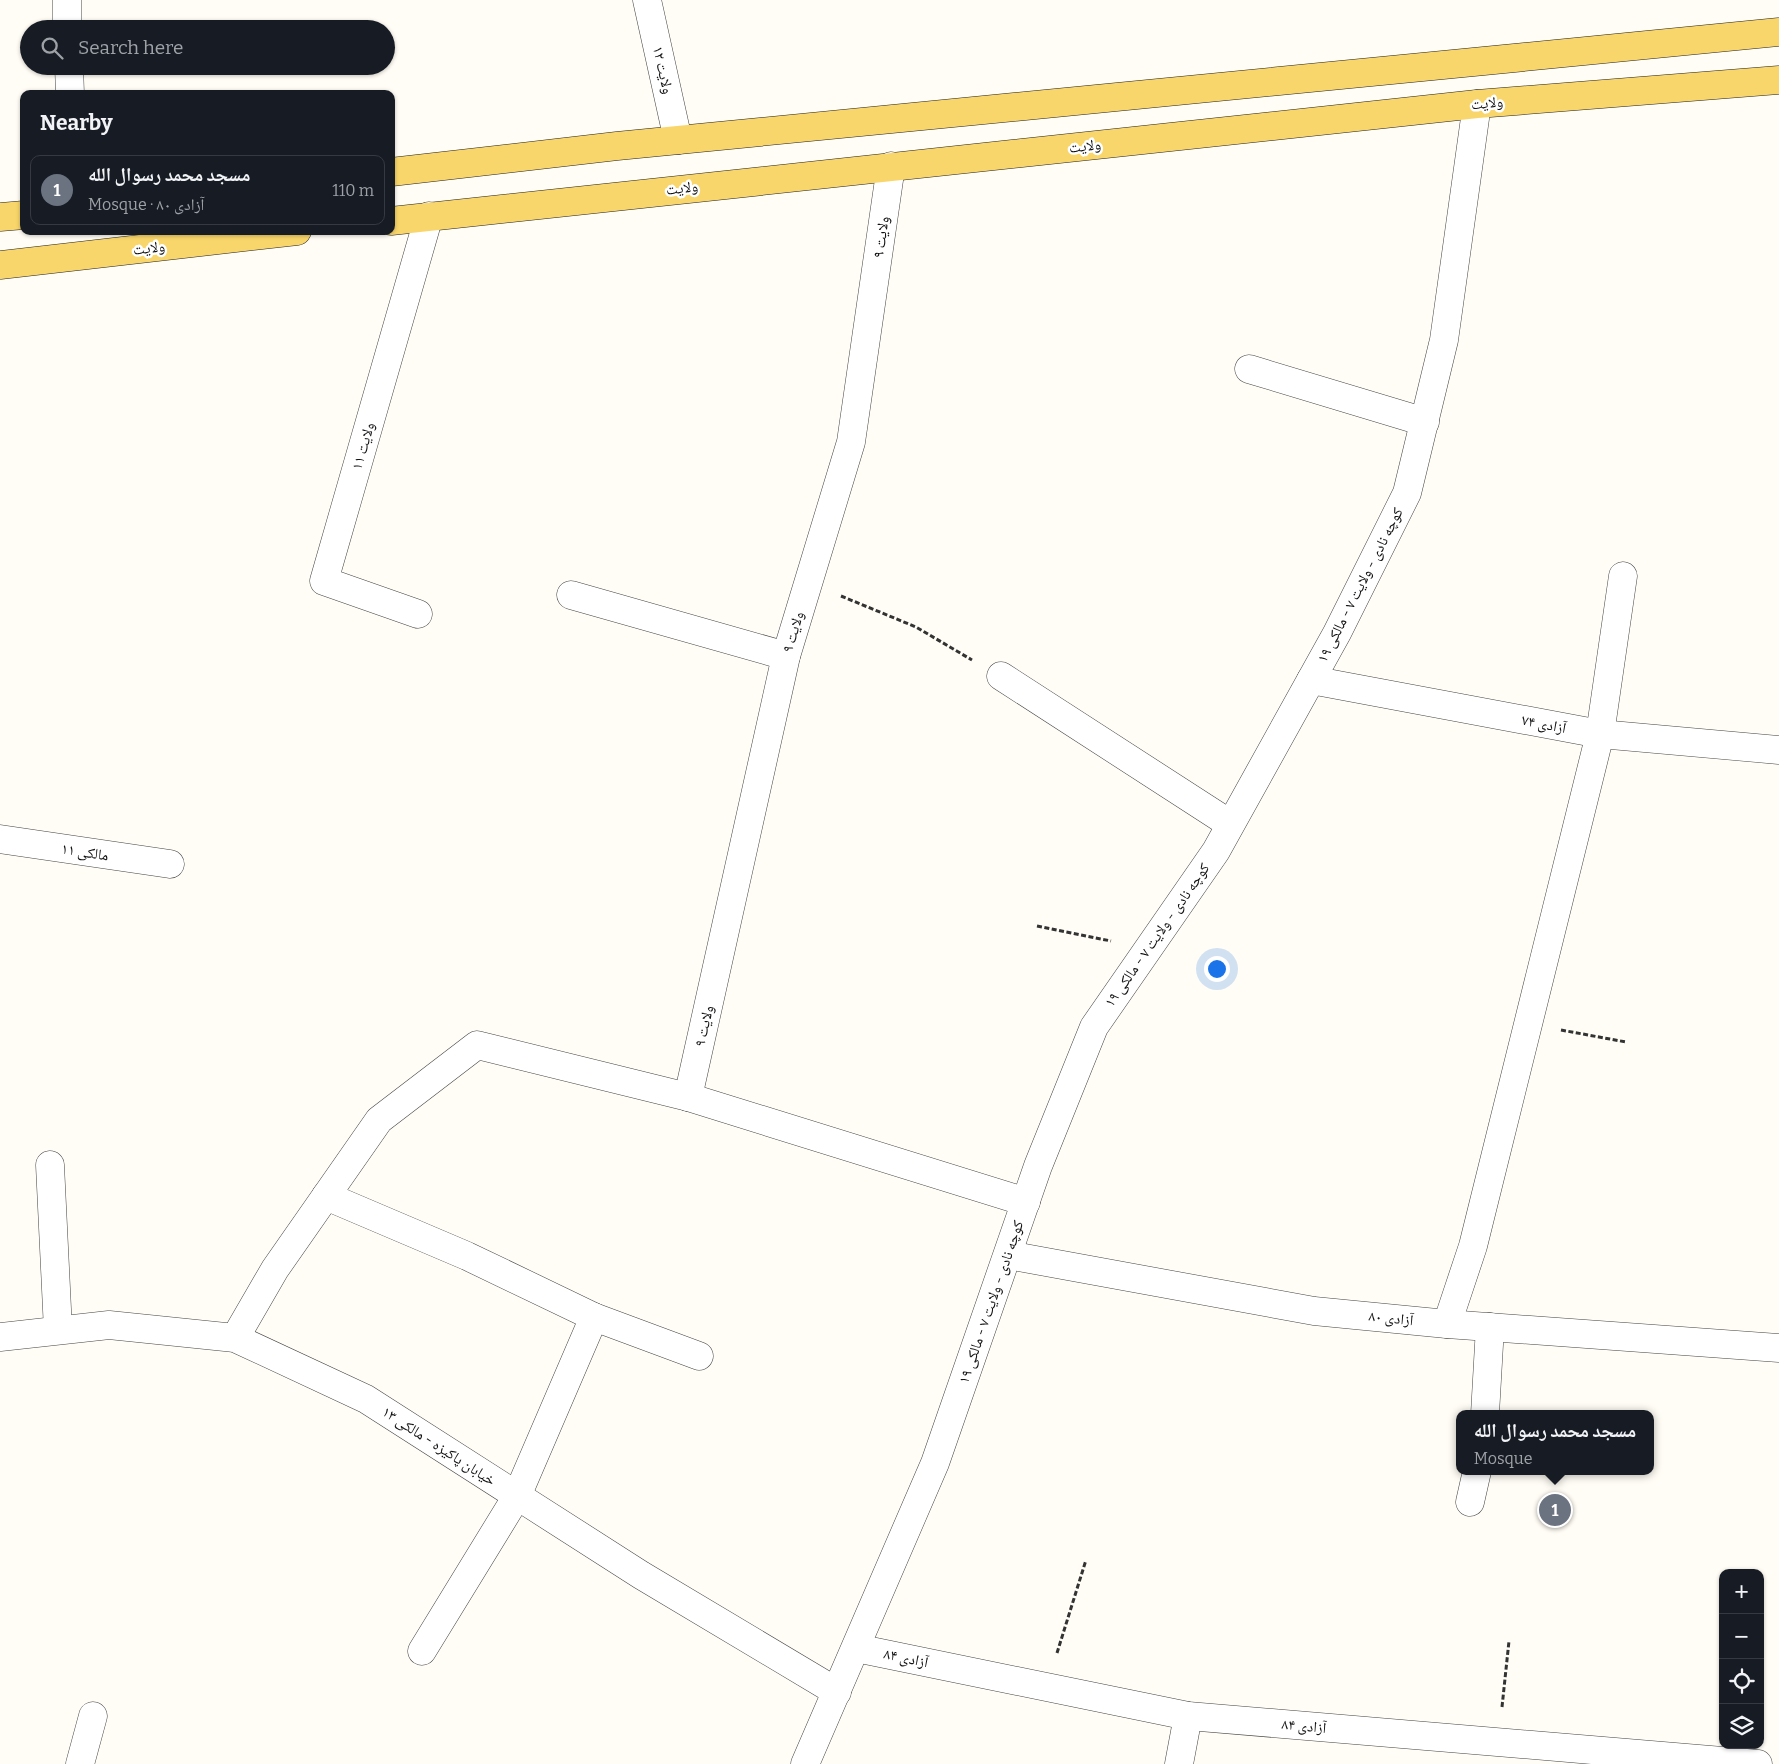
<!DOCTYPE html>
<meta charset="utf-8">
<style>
:root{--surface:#171b24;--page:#242831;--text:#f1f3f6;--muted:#9ea1a6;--line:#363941;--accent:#8c9099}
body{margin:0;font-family:Bitter,"Noto Naskh Arabic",serif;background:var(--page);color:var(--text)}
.controls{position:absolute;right:15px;bottom:15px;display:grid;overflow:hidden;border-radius:10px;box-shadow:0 1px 4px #0004}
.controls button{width:45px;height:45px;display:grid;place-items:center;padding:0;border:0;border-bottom:1px solid var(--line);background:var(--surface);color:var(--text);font:25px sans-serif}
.you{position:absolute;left:1216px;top:968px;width:18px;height:18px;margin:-12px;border:4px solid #fff;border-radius:50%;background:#1a73e8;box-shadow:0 0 0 8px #1a73e833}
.badge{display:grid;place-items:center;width:32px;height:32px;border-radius:50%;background:var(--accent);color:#fff;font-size:16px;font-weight:700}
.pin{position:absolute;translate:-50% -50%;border:2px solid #fff;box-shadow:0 1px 5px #0006}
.popup{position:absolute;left:1456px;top:1410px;width:198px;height:65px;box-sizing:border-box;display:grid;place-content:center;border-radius:10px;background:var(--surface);filter:drop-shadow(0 1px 4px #0005);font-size:16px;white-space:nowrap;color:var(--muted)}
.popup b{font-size:19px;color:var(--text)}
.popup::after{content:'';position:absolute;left:50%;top:100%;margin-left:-10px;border:10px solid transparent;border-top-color:var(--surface)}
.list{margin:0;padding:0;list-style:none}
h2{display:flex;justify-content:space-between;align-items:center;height:65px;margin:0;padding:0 20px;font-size:21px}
h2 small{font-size:16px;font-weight:400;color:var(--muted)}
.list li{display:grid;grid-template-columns:32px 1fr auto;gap:15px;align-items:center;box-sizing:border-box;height:70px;margin:0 10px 10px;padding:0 10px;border:1px solid var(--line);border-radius:10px}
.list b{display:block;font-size:19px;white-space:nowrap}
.list p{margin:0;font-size:16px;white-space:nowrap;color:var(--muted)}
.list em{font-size:16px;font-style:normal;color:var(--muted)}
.icon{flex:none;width:28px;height:28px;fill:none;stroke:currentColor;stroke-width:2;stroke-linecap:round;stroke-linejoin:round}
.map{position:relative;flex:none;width:1779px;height:1764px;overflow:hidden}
.search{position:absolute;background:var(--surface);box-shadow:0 1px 4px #0004;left:20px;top:20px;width:375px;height:55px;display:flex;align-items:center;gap:12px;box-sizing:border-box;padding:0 18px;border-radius:28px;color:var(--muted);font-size:19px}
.panel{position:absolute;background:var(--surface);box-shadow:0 1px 4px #0004;left:20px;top:90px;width:375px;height:145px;border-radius:10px}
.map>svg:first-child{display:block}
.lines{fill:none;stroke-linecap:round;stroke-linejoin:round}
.minor-casing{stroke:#444;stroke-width:29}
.major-casing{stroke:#222;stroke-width:29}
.path{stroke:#333;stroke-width:3;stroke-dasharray:5 2.5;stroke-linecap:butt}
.minor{stroke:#fff;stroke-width:28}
.major{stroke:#f9d66b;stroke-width:28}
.labels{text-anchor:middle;stroke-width:5;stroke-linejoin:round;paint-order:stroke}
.street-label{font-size:15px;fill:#111;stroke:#fff}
</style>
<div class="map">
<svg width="1779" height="1764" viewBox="0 0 1779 1764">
<rect width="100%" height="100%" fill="#fffdf5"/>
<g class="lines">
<!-- minor casing -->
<g class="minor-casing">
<g id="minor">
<polyline points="67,0 67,29"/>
<polyline points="647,0 678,140"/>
<polyline points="69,66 70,94"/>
<polyline points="1249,369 1425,422"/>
<polyline points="571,595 786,656"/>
<polyline points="418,614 324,581 429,216"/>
<polyline points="1001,676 1230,824"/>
<polyline points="1311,680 1600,734 1779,750"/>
<polyline points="0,839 170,864"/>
<polyline points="688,1097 786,656 851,442 891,166"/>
<polyline points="50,1165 58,1330"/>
<polyline points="326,1196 467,1256 594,1317 699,1356"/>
<polyline points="1008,1255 1314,1311 1447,1324 1779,1348"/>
<polyline points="1447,1324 1473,1246 1600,734 1623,576"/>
<polyline points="0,1337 109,1325 235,1338 366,1399 641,1575 837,1692"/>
<polyline points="235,1338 275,1269 379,1120 477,1045 688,1097 1026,1202"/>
<polyline points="1485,1414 1490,1327"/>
<polyline points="1470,1502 1477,1471"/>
<polyline points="856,1648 1188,1716 1758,1764"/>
<polyline points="422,1651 517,1496 594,1317"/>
<polyline points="80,1764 93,1716"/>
<polyline points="805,1764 935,1463 1038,1166 1094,1027 1216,851 1337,633 1407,493 1444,340 1477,104"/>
<polyline points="1179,1764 1188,1716"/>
</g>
</g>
<!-- major casing -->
<g class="major-casing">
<g id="major">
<polyline points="391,172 617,146 1779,32"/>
<polyline points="0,217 24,215"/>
<polyline points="391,221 1477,104 1779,80"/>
<polyline points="0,265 297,231"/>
</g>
</g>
<!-- path -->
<g class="path">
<polyline points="841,596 916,627 972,660"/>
<polyline points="1037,926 1111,941"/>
<polyline points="1561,1030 1626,1042"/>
<polyline points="1057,1653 1086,1560"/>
<polyline points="1502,1707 1509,1641"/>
</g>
<!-- minor -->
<use href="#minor" class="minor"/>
<!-- major -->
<use href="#major" class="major"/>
</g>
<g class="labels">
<!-- street labels -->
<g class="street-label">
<text transform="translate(663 70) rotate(77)" y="5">ولایت ۱۲</text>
<text transform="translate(1487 103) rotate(-5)" y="5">ولایت</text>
<text transform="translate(1085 146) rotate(-6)" y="5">ولایت</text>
<text transform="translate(682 188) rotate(-6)" y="5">ولایت</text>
<text transform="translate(881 237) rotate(-82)" y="5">ولایت ۹</text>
<text transform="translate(149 248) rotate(-6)" y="5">ولایت</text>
<text transform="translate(363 446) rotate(-74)" y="5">ولایت ۱۱</text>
<text transform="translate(1360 585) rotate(-63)" y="5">کوچه نادی - ولایت ۷ - مالکی ۱۹</text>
<text transform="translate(793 632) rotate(-73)" y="5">ولایت ۹</text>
<text transform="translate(1544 724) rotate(11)" y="5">آزادی ۷۴</text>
<text transform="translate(85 852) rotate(9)" y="5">مالکی ۱۱</text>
<text transform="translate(1157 935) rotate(-55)" y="5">کوچه نادی - ولایت ۷ - مالکی ۱۹</text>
<text transform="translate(704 1026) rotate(-77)" y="5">ولایت ۹</text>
<text transform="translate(991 1302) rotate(-71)" y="5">کوچه نادی - ولایت ۷ - مالکی ۱۹</text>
<text transform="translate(1391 1318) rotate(6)" y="5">آزادی ۸۰</text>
<text transform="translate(439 1446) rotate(33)" y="5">خیابان پاکیزه - مالکی ۱۳</text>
<text transform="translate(906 1658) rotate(12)" y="5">آزادی ۸۴</text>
<text transform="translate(1304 1726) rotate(5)" y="5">آزادی ۸۴</text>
</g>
</g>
</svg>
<div class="controls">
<button>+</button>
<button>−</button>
<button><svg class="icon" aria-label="locate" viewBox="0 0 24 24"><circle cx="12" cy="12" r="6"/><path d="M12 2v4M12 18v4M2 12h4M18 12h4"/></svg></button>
<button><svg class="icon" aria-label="layers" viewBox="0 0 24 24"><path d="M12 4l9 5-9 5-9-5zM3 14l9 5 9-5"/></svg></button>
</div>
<div class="you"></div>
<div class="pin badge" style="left:1555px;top:1510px;background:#6b7280">1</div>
<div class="popup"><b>مسجد محمد رسوال الله</b>Mosque</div>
<div class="search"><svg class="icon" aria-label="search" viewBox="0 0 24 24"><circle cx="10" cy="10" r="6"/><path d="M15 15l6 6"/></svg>Search here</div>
<section class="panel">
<h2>Nearby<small></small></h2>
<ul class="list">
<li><span class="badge" style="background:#6b7280">1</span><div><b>مسجد محمد رسوال الله</b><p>Mosque · آزادی ۸۰</p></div><em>110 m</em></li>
</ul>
</section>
</div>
